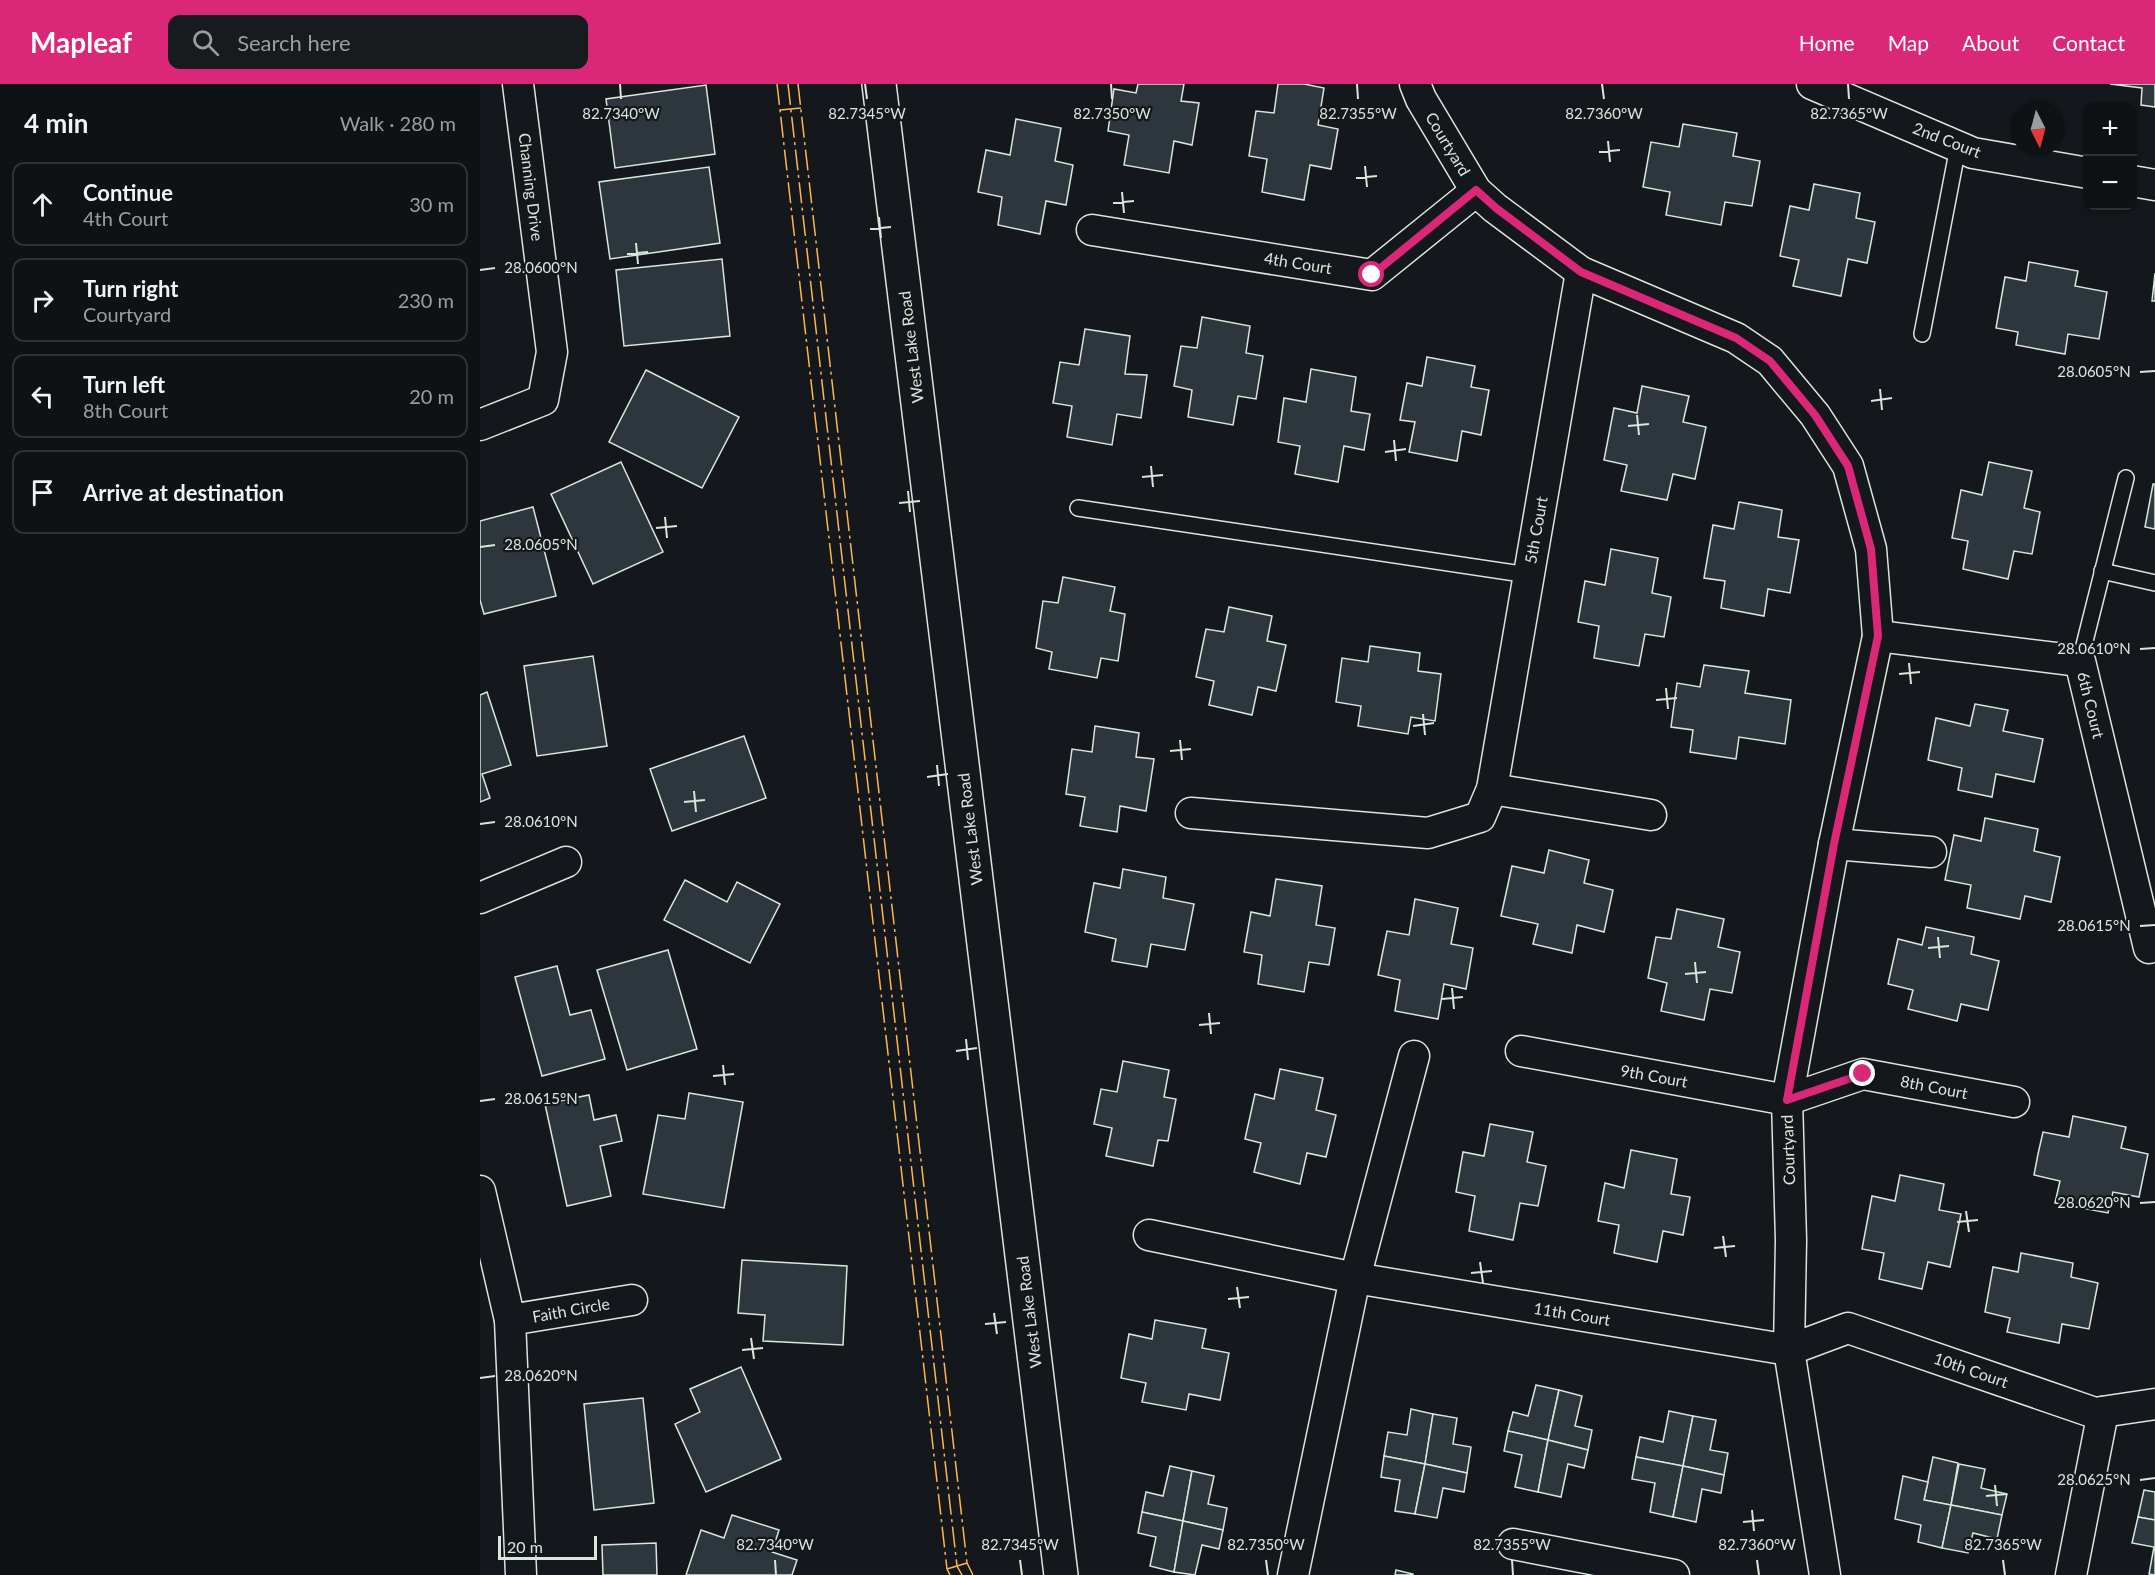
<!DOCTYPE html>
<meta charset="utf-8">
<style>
:root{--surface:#0f1215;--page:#181b1e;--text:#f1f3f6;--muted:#9b9ea0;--line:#2f3234;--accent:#db2777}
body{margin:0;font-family:Lato,sans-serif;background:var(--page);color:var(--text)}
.controls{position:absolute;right:18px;top:18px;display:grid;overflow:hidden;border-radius:12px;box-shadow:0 2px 4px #0004}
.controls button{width:54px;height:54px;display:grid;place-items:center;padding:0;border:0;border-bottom:2px solid var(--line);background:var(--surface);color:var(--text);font:30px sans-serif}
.compass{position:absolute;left:1531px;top:18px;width:54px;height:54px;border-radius:50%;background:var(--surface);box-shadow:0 2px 4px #0004;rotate:174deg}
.scale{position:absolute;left:18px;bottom:15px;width:99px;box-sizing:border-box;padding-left:6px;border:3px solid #d8e6dc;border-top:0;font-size:16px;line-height:21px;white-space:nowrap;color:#d8e6dc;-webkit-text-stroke:4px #14181c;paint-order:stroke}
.stop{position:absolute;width:18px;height:18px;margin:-14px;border:4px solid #db2777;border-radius:50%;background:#fff}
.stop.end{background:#db2777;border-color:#fff;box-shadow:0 2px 6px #0008}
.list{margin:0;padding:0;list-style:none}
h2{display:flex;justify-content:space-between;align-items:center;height:78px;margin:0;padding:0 24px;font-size:26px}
h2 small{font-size:20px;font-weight:400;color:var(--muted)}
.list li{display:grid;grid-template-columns:39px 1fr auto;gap:18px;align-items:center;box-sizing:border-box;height:84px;margin:0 12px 12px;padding:0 12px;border:2px solid var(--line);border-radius:12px}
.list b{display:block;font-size:22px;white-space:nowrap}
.list p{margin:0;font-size:20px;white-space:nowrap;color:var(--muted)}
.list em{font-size:20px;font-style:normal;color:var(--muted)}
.icon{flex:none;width:33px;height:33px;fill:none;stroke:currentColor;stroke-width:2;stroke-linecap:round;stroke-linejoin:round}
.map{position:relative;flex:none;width:1675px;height:1491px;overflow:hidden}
header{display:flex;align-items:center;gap:36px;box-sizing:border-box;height:84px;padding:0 30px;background:var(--accent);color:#fff}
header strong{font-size:28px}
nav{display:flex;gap:33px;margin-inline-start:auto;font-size:21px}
.search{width:420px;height:54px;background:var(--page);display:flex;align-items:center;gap:15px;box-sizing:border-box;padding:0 21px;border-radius:12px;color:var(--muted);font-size:22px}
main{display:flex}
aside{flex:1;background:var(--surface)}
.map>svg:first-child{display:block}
.building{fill:#2c363c;stroke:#d8e6dc;stroke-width:1.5}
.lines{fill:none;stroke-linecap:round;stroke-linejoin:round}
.service-casing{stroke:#d8e6dc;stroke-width:18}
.minor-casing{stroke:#d8e6dc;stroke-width:33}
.tertiary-casing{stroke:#d8e6dc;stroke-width:36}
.service{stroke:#14181c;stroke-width:15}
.minor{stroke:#14181c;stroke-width:30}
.tertiary{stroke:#14181c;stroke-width:33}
.power{stroke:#ffb74d;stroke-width:1.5;stroke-dasharray:21 4.5 3 4.5;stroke-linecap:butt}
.route{stroke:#db2777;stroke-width:8}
.ticks{fill:none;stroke:#d8e6dc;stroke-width:2}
.labels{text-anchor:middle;stroke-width:4.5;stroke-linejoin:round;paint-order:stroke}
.street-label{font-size:16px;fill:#d8e6dc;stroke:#14181c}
.ticks-label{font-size:15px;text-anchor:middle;fill:#d8e6dc;stroke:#14181c;stroke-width:4.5;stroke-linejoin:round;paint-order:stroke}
</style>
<header>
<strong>Mapleaf</strong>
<div class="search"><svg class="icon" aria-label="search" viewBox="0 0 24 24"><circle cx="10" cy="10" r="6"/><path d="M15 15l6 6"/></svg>Search here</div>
<nav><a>Home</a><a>Map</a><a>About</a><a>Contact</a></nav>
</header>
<main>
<aside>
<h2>4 min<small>Walk · 280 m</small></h2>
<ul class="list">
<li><svg class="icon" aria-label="ahead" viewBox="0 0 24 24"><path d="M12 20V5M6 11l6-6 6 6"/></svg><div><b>Continue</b><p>4th Court</p></div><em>30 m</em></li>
<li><svg class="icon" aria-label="right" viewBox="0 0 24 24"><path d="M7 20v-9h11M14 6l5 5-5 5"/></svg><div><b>Turn right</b><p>Courtyard</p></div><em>230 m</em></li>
<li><svg class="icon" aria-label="left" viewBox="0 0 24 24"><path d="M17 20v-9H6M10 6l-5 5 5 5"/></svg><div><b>Turn left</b><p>8th Court</p></div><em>20 m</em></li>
<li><svg class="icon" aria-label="arrive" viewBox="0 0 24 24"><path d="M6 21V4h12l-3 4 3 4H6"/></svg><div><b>Arrive at destination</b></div></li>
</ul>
</aside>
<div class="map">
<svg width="1675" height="1491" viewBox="0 0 1675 1491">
<rect width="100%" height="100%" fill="#14181c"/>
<!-- building -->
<g class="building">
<polygon points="658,0 704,0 701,17 719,19 712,61 694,57 689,89 644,81 649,51 628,47 634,5 656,9"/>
<polygon points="798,0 824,0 844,4 838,41 858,45 851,85 830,81 824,116 782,108 787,75 769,72 776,27 794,29"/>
<polygon points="1630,0 1675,0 1675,23 1661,21 1662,4"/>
<polygon points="226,1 235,70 135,84 126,15"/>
<polygon points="536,35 581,44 575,77 593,81 586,121 566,117 560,150 518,141 522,113 498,108 506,66 530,71"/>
<polygon points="1203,40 1257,49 1253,72 1280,77 1272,122 1245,118 1241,141 1186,131 1190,108 1163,103 1171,58 1199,63"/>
<polygon points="229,83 240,159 130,175 119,98"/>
<polygon points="1334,100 1380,109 1376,134 1395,138 1387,179 1368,175 1361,212 1313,202 1319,176 1300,172 1310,122 1329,126"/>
<polygon points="242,175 250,252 144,262 136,186"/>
<polygon points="1549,178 1598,187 1595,202 1627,208 1619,255 1588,250 1585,270 1536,261 1538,248 1516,244 1525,193 1546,197"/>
<polygon points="1675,189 1675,217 1672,217"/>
<polygon points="722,233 770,242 766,269 783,272 776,315 758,312 753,341 708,333 712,306 694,302 701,262 717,264"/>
<polygon points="605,245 650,252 645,290 667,291 661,334 637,330 632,361 587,353 592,322 573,319 580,278 599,281"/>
<polygon points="947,273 995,282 991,303 1009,306 1001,351 982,347 977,377 929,368 935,338 920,336 927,299 942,302"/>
<polygon points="831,285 876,293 871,327 890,330 884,366 864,362 858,398 815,390 820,362 798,358 804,314 826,318"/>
<polygon points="166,286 259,333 222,404 129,358"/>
<polygon points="1162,302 1209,312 1203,338 1226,343 1215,395 1193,390 1187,416 1141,407 1147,381 1124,376 1134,324 1157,329"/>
<polygon points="141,378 183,468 113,500 71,410"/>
<polygon points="1509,378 1552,387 1544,424 1560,428 1552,470 1534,467 1528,495 1483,485 1488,457 1472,454 1481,406 1502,411"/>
<polygon points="1673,400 1675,400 1675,445 1665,443"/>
<polygon points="1259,418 1302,426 1298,453 1319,456 1310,509 1288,505 1284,532 1241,524 1245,497 1224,494 1233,441 1254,445"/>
<polygon points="53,423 76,512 4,530 0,516 0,437"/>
<polygon points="1131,465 1178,474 1172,509 1191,513 1184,553 1165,550 1159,582 1114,574 1119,542 1098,538 1105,497 1125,501"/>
<polygon points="583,493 635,503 630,527 645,530 638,577 621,574 617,594 569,585 572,568 556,564 563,517 578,519"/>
<polygon points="749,523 792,532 787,557 806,561 796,607 778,603 772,631 729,621 734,597 716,593 726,545 744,548"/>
<polygon points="890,562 940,569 938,587 961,590 955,637 931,633 928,650 878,642 881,622 856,618 862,574 888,578"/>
<polygon points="113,572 127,662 57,672 44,582"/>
<polygon points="1224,581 1269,587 1265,609 1311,616 1305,660 1259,653 1256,675 1210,668 1213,646 1191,643 1197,599 1220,603"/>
<polygon points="7,608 31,681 2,690 10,714 0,718 0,611"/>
<polygon points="1495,620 1528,626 1523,647 1563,655 1554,698 1516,690 1512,713 1478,706 1482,684 1448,676 1456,634 1490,642"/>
<polygon points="615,642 659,649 656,673 674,675 666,727 640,722 637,748 600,742 605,713 586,710 592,665 612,668"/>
<polygon points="264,652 286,714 192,747 170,685"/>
<polygon points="1505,734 1558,745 1554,767 1580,773 1571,818 1545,812 1540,835 1487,824 1491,801 1465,796 1474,751 1501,757"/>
<polygon points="1069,766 1109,776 1104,799 1133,806 1124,848 1097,841 1092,869 1053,860 1058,840 1021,832 1032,782 1064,789"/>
<polygon points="643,785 686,793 683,814 714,820 705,866 671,860 667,883 632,877 636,855 605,848 614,799 640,804"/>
<polygon points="796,795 842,802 836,841 855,844 849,881 829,878 824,908 778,900 782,871 764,868 771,828 790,832"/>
<polygon points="205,796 247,818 257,798 300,820 270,879 184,836"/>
<polygon points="935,815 978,824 971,860 993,864 986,905 964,900 958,935 915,927 920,896 898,891 907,847 929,851"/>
<polygon points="1197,825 1244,835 1238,863 1260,868 1252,909 1230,905 1224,936 1181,927 1187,899 1168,894 1176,853 1191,855"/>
<polygon points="1446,843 1494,853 1491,870 1519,877 1508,926 1481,920 1477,937 1428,925 1433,906 1408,900 1418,855 1442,861"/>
<polygon points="188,866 217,965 147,986 117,886"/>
<polygon points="77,882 90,931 111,926 125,975 62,992 35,893"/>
<polygon points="643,977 689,986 684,1013 696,1015 688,1057 678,1056 673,1082 626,1072 632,1044 614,1040 621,1005 637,1008"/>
<polygon points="800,985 843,994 836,1026 856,1031 846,1073 827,1069 820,1100 774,1088 781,1059 765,1055 775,1010 794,1015"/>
<polygon points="209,1009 263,1018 244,1124 163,1110 178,1031 205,1035"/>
<polygon points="109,1011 114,1036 136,1031 142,1057 120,1062 131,1112 87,1122 65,1020"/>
<polygon points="1593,1032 1646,1043 1641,1064 1668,1070 1659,1113 1633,1108 1628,1129 1575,1119 1580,1097 1554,1091 1558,1070 1563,1048 1589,1053"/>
<polygon points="1010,1040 1053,1048 1047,1078 1066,1082 1058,1122 1040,1119 1033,1156 989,1147 995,1112 976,1108 983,1068 1004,1072"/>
<polygon points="1151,1066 1197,1075 1191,1110 1210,1113 1203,1151 1183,1147 1177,1178 1134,1169 1139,1141 1118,1137 1125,1099 1144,1104"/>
<polygon points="1420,1091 1464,1100 1459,1126 1481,1130 1470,1183 1448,1178 1442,1205 1399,1195 1404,1169 1382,1165 1392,1112 1415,1117"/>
<polygon points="1541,1169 1593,1179 1591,1193 1618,1199 1609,1245 1582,1240 1579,1259 1527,1248 1530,1234 1505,1228 1513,1183 1538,1188"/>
<polygon points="262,1176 367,1182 363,1261 283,1257 285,1231 258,1229"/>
<polygon points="675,1236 726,1245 722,1264 749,1269 740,1316 709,1310 706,1326 662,1318 666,1299 641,1294 649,1250 672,1255"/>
<polygon points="261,1283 301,1375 226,1408 195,1340 220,1328 210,1305"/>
<polygon points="1056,1301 1079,1306 1068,1356 1028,1347 1033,1328 1048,1332"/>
<polygon points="1079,1306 1102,1312 1095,1342 1112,1346 1108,1366 1068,1356"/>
<polygon points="163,1314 174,1419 114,1426 104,1320"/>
<polygon points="931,1325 953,1330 945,1380 904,1372 908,1348 927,1351"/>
<polygon points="1189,1327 1213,1332 1203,1382 1156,1373 1160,1353 1183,1358"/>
<polygon points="953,1330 977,1334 973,1360 991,1363 987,1389 945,1380"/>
<polygon points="1213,1332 1236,1336 1230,1366 1248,1369 1244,1391 1203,1382"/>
<polygon points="1028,1347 1068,1356 1058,1408 1035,1403 1042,1371 1024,1367"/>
<polygon points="1068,1356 1108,1366 1104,1384 1088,1380 1081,1413 1058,1408"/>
<polygon points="904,1372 945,1380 935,1430 915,1427 920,1396 901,1393"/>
<polygon points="1156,1373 1203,1382 1193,1433 1170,1428 1175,1399 1152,1395"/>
<polygon points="1453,1373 1478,1379 1471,1421 1444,1416"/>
<polygon points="945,1380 987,1389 984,1408 963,1404 957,1434 935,1430"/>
<polygon points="1479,1380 1505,1385 1501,1404 1527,1410 1522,1431 1471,1421"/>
<polygon points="690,1382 712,1387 703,1437 662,1428 666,1408 683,1412"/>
<polygon points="1203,1382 1244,1391 1241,1409 1222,1405 1216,1438 1193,1433"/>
<polygon points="712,1387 734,1392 728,1420 747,1424 743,1446 703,1437"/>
<polygon points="1423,1392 1448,1398 1444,1416 1471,1421 1462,1464 1438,1458 1441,1441 1415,1435"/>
<polygon points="1664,1406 1675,1408 1675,1436 1658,1433"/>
<polygon points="1471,1421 1522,1431 1517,1455 1493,1449 1488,1469 1462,1464"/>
<polygon points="662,1428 703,1437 694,1488 670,1482 676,1453 658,1449"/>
<polygon points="252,1431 299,1446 292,1468 317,1476 312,1491 206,1491 221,1446 244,1454"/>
<polygon points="1658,1433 1675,1436 1675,1491 1669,1490 1674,1463 1652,1459"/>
<polygon points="703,1437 743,1446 739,1465 722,1461 715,1491 694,1488"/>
<polygon points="176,1459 177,1491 123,1491 122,1461"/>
<polygon points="916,1486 933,1490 933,1491 915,1491"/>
</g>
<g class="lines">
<!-- service casing -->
<g class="service-casing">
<g id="service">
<polyline points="1442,250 1478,63"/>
<polyline points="598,424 1049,491"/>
<polyline points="1622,487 1675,499"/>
<polyline points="1600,577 1646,394"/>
</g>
</g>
<!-- minor casing -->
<g class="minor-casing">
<g id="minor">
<polyline points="935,0 941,15 996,107 1015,124 1101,188 1256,254 1290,277 1335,331 1368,382 1391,465 1398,552 1354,760 1307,1016 1311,1156 1309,1266 1345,1491"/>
<polyline points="1332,0 1493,69 1608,89"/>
<polyline points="1652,97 1675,101"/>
<polyline points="612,146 892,191 996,107"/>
<polyline points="0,341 63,316 72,268 38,0"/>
<polyline points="1398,552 1600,577 1669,864"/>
<polyline points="1012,705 1171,731"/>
<polyline points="711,729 948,749 1000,733 1012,705 1101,188"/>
<polyline points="1354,760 1451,768"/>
<polyline points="0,814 86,778"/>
<polyline points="1041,967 1307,1016 1383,990 1534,1018"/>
<polyline points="0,1107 30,1236 41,1491"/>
<polyline points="669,1151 875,1194 1309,1266 1368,1244 1615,1329 1675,1320"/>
<polyline points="30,1236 152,1216"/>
<polyline points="1033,1460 1194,1491"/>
<polyline points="813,1491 875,1194 934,972"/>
<polyline points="1591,1491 1623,1328"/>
</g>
</g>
<!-- tertiary casing -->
<g class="tertiary-casing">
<polyline id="tertiary" points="399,0 581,1491"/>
</g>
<!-- service -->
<use href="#service" class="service"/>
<!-- minor -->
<use href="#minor" class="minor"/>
<!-- tertiary -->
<use href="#tertiary" class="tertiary"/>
<!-- power -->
<g class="power">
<polyline points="297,0 467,1485 470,1491"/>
<polyline points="308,0 477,1482 482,1491"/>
<polyline points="318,0 487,1479 493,1491"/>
<polyline points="300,26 321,24"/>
<polyline points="467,1485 487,1479"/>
</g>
</g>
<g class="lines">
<!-- route -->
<polyline class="route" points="892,191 996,106 1016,124 1101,188 1256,254 1290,277 1335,331 1368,382 1391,465 1398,552 1354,760 1307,1016 1383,990"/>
</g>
<!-- ticks -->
<path class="ticks" d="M 140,0 L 141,15M 385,0 L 387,15M 631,0 L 632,15M 877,0 L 878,15M 1122,0 L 1124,15M 1368,0 L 1369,15M 1128,57 L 1130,78M 1119,68 L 1140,66M 885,82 L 887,103M 876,94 L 897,92M 642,108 L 644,129M 633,119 L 654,117M 399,133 L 401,154M 390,145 L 411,143M 156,159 L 158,180M 147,170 L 168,168M 0,186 L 15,184M 1660,288 L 1675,287M 1400,305 L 1402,326M 1391,317 L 1412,314M 1157,331 L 1159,351M 1148,342 L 1169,340M 914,356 L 916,377M 905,368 L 926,365M 671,382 L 673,403M 662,393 L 683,391M 428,407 L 430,428M 419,419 L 440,417M 185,433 L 187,454M 176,444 L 197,442M 0,463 L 15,461M 1660,565 L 1675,564M 1429,579 L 1431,600M 1419,590 L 1440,588M 1186,604 L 1188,625M 1176,616 L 1197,614M 943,630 L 945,651M 933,642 L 954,639M 700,656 L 702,676M 690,667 L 711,665M 457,681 L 459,702M 447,693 L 468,690M 214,707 L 216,728M 204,718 L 225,716M 0,740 L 15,738M 1660,842 L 1675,841M 1458,853 L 1460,874M 1448,864 L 1469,862M 1215,878 L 1217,899M 1205,890 L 1226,888M 972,904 L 974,925M 962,915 L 983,913M 729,929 L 731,950M 719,941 L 740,939M 486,955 L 488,976M 476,967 L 497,964M 243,981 L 245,1001M 233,992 L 254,990M 0,1017 L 15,1015M 1660,1119 L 1675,1118M 1486,1127 L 1489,1148M 1477,1138 L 1498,1136M 1243,1152 L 1246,1173M 1234,1164 L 1255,1162M 1000,1178 L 1003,1199M 991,1189 L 1012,1187M 757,1203 L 760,1224M 748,1215 L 769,1213M 514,1229 L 517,1250M 505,1240 L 526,1238M 271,1254 L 274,1275M 262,1266 L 283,1264M 0,1294 L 15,1292M 1660,1396 L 1675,1394M 1515,1401 L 1517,1422M 1506,1412 L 1527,1410M 1272,1426 L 1274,1447M 1263,1438 L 1284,1436M 295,1476 L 296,1491M 540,1476 L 542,1491M 786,1476 L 788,1491M 1032,1476 L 1033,1491M 1277,1476 L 1279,1491M 1523,1476 L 1525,1491"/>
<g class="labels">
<!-- street labels -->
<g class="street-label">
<text transform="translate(1467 56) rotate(21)" y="6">2nd Court</text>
<text transform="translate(968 60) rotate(59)" y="6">Courtyard</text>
<text transform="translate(51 103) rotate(83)" y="6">Channing Drive</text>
<text transform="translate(818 179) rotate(9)" y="6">4th Court</text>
<text transform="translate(431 263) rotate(-97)" y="6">West Lake Road</text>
<text transform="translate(1056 446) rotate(-80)" y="6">5th Court</text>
<text transform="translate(1611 621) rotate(76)" y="6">6th Court</text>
<text transform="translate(490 745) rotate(-97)" y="6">West Lake Road</text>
<text transform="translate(1174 992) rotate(10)" y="6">9th Court</text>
<text transform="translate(1454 1003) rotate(11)" y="6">8th Court</text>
<text transform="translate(1308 1066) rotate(-92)" y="6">Courtyard</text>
<text transform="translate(91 1226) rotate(-10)" y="6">Faith Circle</text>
<text transform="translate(549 1228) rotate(-97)" y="6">West Lake Road</text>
<text transform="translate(1092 1230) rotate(9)" y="6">11th Court</text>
<text transform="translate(1491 1286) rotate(19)" y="6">10th Court</text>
</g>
</g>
<g class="ticks-label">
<text x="141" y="35">82.7340°W</text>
<text x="387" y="35">82.7345°W</text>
<text x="632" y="35">82.7350°W</text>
<text x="878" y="35">82.7355°W</text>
<text x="1124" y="35">82.7360°W</text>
<text x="1369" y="35">82.7365°W</text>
<text x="61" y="189">28.0600°N</text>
<text x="1614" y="293">28.0605°N</text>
<text x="61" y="466">28.0605°N</text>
<text x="1614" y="570">28.0610°N</text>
<text x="61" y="743">28.0610°N</text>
<text x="1614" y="847">28.0615°N</text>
<text x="61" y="1020">28.0615°N</text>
<text x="1614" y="1124">28.0620°N</text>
<text x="61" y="1297">28.0620°N</text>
<text x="1614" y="1401">28.0625°N</text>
<text x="295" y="1466">82.7340°W</text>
<text x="540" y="1466">82.7345°W</text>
<text x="786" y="1466">82.7350°W</text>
<text x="1032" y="1466">82.7355°W</text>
<text x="1277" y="1466">82.7360°W</text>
<text x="1523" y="1466">82.7365°W</text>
</g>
</svg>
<div class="controls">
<button>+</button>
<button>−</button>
</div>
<svg class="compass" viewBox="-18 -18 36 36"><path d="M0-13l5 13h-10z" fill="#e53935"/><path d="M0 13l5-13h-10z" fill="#9b9ea0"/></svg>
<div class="scale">20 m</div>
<div class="stop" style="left:892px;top:191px"></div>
<div class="stop end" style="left:1383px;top:990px"></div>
</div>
</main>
